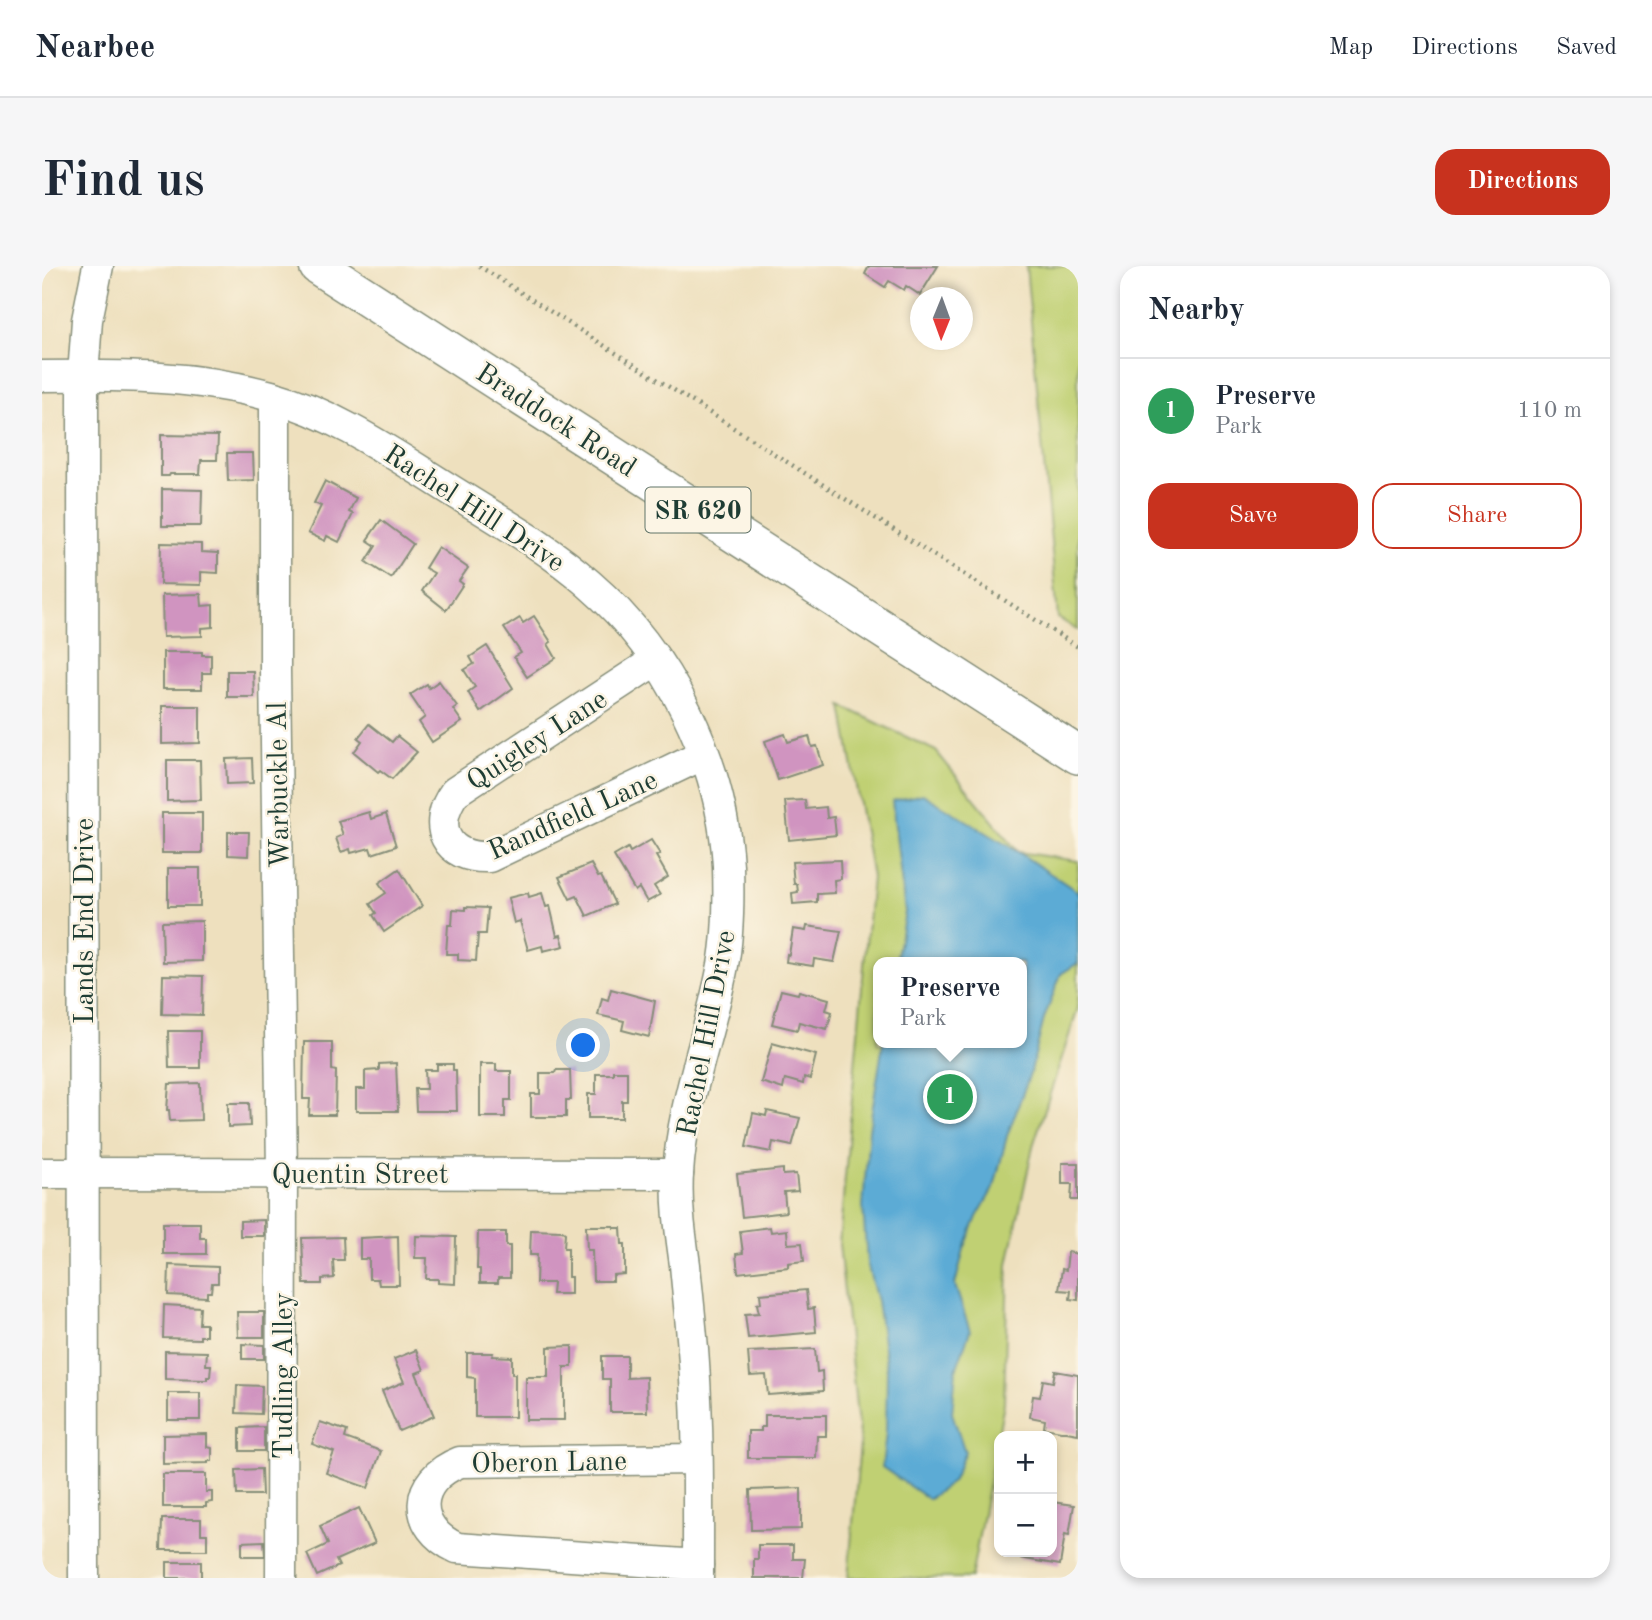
<!DOCTYPE html>
<meta charset="utf-8">
<style>
:root{--surface:#fff;--page:#f6f6f7;--text:#1f2937;--muted:#747a83;--line:#e0e1e3;--accent:#c8321e}
body{margin:0;font-family:"Old Standard TT",serif;background:var(--page);color:var(--text)}
.controls{position:absolute;right:21px;bottom:21px;display:grid;overflow:hidden;border-radius:14px;box-shadow:0 4px 10px #0003}
.controls button{width:63px;height:63px;display:grid;place-items:center;padding:0;border:0;border-bottom:2px solid var(--line);background:var(--surface);color:var(--text);font:35px sans-serif}
.compass{position:absolute;left:868px;top:21px;width:63px;height:63px;border-radius:50%;background:var(--surface);box-shadow:0 4px 10px #0003;rotate:181deg}
.you{position:absolute;left:542px;top:780px;width:24px;height:24px;margin:-18px;border:5px solid #fff;border-radius:50%;background:#1a73e8;box-shadow:0 0 0 10px #1a73e833}
.badge{display:grid;place-items:center;width:46px;height:46px;border-radius:50%;background:var(--accent);color:#fff;font-size:23px;font-weight:700}
.pin{position:absolute;translate:-50% -50%;border:4px solid #fff;box-shadow:0 2px 7px #0006}
.popup{position:absolute;left:831px;top:691px;width:154px;height:91px;box-sizing:border-box;display:grid;place-content:center;border-radius:14px;background:var(--surface);filter:drop-shadow(0 2px 5px #0005);font-size:23px;white-space:nowrap;color:var(--muted)}
.popup b{font-size:26px;color:var(--text)}
.popup::after{content:'';position:absolute;left:50%;top:100%;margin-left:-14px;border:14px solid transparent;border-top-color:var(--surface)}
.list{margin:0;padding:0;list-style:none}
h2{display:flex;justify-content:space-between;align-items:center;height:91px;margin:0;padding:0 28px;font-size:30px}
h2 small{font-size:23px;font-weight:400;color:var(--muted)}
.list li{display:grid;grid-template-columns:46px 1fr auto;gap:21px;align-items:center;box-sizing:border-box;height:105px;padding:0 28px;border-top:2px solid var(--line)}
.list b{display:block;font-size:26px;white-space:nowrap}
.list p{margin:0;font-size:23px;white-space:nowrap;color:var(--muted)}
.list em{font-size:23px;font-style:normal;color:var(--muted)}
.actions{display:flex;gap:14px;padding:21px 28px}
.actions a{flex:1;padding:16px 0;border:2px solid var(--accent);border-radius:21px;text-align:center;font-size:24px;color:var(--accent)}
.actions .main{background:var(--accent);color:#fff}
.map{position:relative;flex:none;width:1036px;height:1312px;overflow:hidden;border-radius:21px}
header{display:flex;align-items:center;gap:42px;box-sizing:border-box;height:98px;padding:0 35px;background:var(--surface);border-bottom:2px solid var(--line)}
header strong{font-size:33px}
nav{display:flex;gap:38px;margin-inline-start:auto;font-size:24px}
.intro{display:flex;align-items:center;justify-content:space-between;box-sizing:border-box;height:168px;padding:0 42px}
h1{margin:0;font-size:49px}
.button{padding:18px 32px;border-radius:21px;background:var(--accent);color:#fff;font-size:24px;font-weight:700}
main{display:flex;gap:42px;padding:0 42px}
aside{flex:1;background:var(--surface);border-radius:21px;box-shadow:0 4px 10px #0003}
.map>svg:first-child{display:block}
.green{fill:#c0d073;stroke:#708654;stroke-width:2;fill-rule:evenodd}
.water{fill:#5babd5;stroke:#3d7484;stroke-width:2}
.building{fill:#d094c0}
.lines{fill:none;stroke-linecap:round;stroke-linejoin:round}
.minor-casing{stroke:#868e79;stroke-width:33}
.major-casing{stroke:#868e79;stroke-width:40}
.path{stroke:#868e79;stroke-width:4.5;stroke-dasharray:2 5;stroke-linecap:butt}
.minor{stroke:#fff;stroke-width:30}
.major{stroke:#fff;stroke-width:37}
.labels{text-anchor:middle;stroke-width:5;stroke-linejoin:round;paint-order:stroke}
.shield{fill:#fcf5e5;stroke:#617469;stroke-width:2}
.shield-label{font-size:26px;font-weight:bold;fill:#1f3d34}
.street-label{font-size:28px;fill:#1f3d34;stroke:#fcf5e5}
</style>
<header>
<strong>Nearbee</strong>
<nav><a>Map</a><a>Directions</a><a>Saved</a></nav>
</header>
<div class="intro"><h1>Find us</h1><a class="button">Directions</a></div>
<main>
<div class="map">
<svg width="1036" height="1312" viewBox="0 0 1036 1312">
<rect width="100%" height="100%" fill="#fcf5e5"/>
<filter id="ink" filterUnits="userSpaceOnUse"><feTurbulence type="fractalNoise" baseFrequency=".0143" numOctaves="2"/><feDisplacementMap in="SourceGraphic" scale="14" xChannelSelector="R" yChannelSelector="G"/><feConvolveMatrix kernelMatrix="1 2 1 2 8 2 1 2 1" color-interpolation-filters="sRGB"/></filter>
<filter id="wash" filterUnits="userSpaceOnUse"><feTurbulence type="fractalNoise" baseFrequency=".00686" numOctaves="4" result="noise"/><feDisplacementMap in="SourceGraphic" scale="28" xChannelSelector="R" yChannelSelector="G"/><feGaussianBlur stdDeviation="1.57" result="paint"/><feColorMatrix in="noise" values="0 0 0 0 0 0 0 0 0 0 0 0 0 0 0 0 0 1.4 0 .05"/><feComposite in="paint" operator="in"/></filter>
<g filter="url(#wash)">
<rect width="100%" height="100%" fill="#eee0be"/>
<!-- green -->
<g class="green">
<polygon points="984,0 1036,0 1036,364 1016,352"/>
<path d="M 800,440 L 894,485 L 976,586 L 1036,595 L 1036,742 L 991,880 L 966,998 L 962,1137 L 929,1312 L 806,1312 L 818,1178 L 797,978 L 830,611 ZM 836,696 L 980,696 L 980,777 L 836,777 Z"/>
</g>
<!-- water -->
<polygon class="water" points="881,528 976,586 1036,626 1036,697 1019,708 1002,753 989,805 965,870 952,921 935,951 922,983 913,1019 928,1065 914,1104 910,1147 923,1186 910,1216 886,1233 840,1201 844,1166 845,1105 835,1035 825,997 821,940 827,864 841,777 980,777 980,696 854,696 863,646 850,535"/>
<g id="blocks">
<!-- building -->
<g class="building">
<polygon points="827,0 896,0 878,29 864,20 862,24 847,15 843,21 823,8"/>
<polygon points="119,169 176,170 175,194 159,194 158,208 128,208 127,210 119,210"/>
<polygon points="185,187 211,187 212,214 186,215"/>
<polygon points="283,215 314,232 307,246 311,248 297,276 285,270 283,275 266,267 279,240 272,237"/>
<polygon points="120,223 160,224 159,260 120,260"/>
<polygon points="339,254 371,278 349,312 324,296 334,280 325,274"/>
<polygon points="119,277 159,278 159,286 176,287 176,307 159,306 159,319 118,318"/>
<polygon points="396,281 426,302 417,315 421,318 404,344 380,325 392,307 383,302"/>
<polygon points="159,328 160,340 171,339 171,361 160,362 160,370 121,371 120,329"/>
<polygon points="492,350 509,376 506,378 514,392 485,411 472,391 479,387 462,362 478,352 481,357"/>
<polygon points="445,380 471,422 438,446 426,426 433,421 422,404 432,398 428,391"/>
<polygon points="121,386 160,386 160,389 169,389 169,407 160,407 160,423 121,423"/>
<polygon points="185,405 211,405 212,431 185,431"/>
<polygon points="397,415 415,440 411,443 420,456 390,476 377,456 383,451 368,429 385,418 387,422"/>
<polygon points="120,440 158,440 158,477 120,478"/>
<polygon points="327,458 350,476 355,470 375,486 350,513 338,504 336,506 312,486 320,475 316,472"/>
<polygon points="743,468 746,476 767,470 770,481 775,480 781,499 736,514 723,475"/>
<polygon points="210,492 211,517 185,518 184,493"/>
<polygon points="125,494 158,494 159,534 125,535"/>
<polygon points="763,534 764,543 784,541 785,552 792,551 794,569 747,574 743,535"/>
<polygon points="327,546 329,553 344,548 354,580 330,588 328,582 309,587 308,583 299,586 294,572 301,569 296,555"/>
<rect x="120" y="547" width="40" height="40"/>
<polygon points="186,566 207,566 206,590 186,589"/>
<polygon points="609,574 618,588 614,590 626,611 612,620 618,629 605,636 597,622 593,625 572,590 586,582 588,586"/>
<polygon points="798,594 799,613 792,614 793,627 775,628 775,636 751,638 750,627 756,626 755,618 752,618 750,596"/>
<polygon points="549,598 556,611 559,610 573,638 545,650 535,630 528,633 517,611"/>
<rect x="126" y="602" width="32" height="38"/>
<polygon points="357,603 380,640 342,666 331,649 334,647 328,638 344,627 337,617"/>
<polygon points="486,627 487,631 500,627 504,641 508,640 515,670 519,669 522,680 501,685 500,680 486,684 478,655 472,657 466,632"/>
<polygon points="423,641 446,642 444,668 436,668 434,695 416,694 416,688 404,688 406,659 410,659 411,643 423,644"/>
<polygon points="160,655 160,695 121,696 120,656"/>
<polygon points="765,660 799,665 792,696 772,693 771,700 744,696 745,688 747,689 751,663 764,665"/>
<polygon points="121,709 161,710 160,749 120,748"/>
<polygon points="569,723 613,735 607,771 580,764 582,755 556,749 560,732 566,734"/>
<polygon points="739,724 756,728 757,725 787,733 784,744 790,746 785,763 757,756 755,764 730,758"/>
<polygon points="126,765 158,765 158,802 127,802"/>
<polygon points="262,776 290,776 290,804 294,805 293,849 267,849 268,833 261,833"/>
<polygon points="730,777 774,789 768,813 762,811 761,818 743,813 741,823 719,816"/>
<polygon points="354,797 356,845 314,845 314,823 323,823 323,805 337,804 337,798"/>
<polygon points="395,798 411,798 411,804 414,804 415,845 374,845 373,823 384,823 383,804 395,804"/>
<polygon points="438,798 454,798 454,805 469,805 469,834 463,834 463,851 438,851"/>
<polygon points="514,804 528,804 529,834 524,834 524,851 489,851 489,828 498,828 498,807 513,807"/>
<polygon points="571,805 585,805 585,835 580,835 580,852 546,852 546,828 554,828 554,808 571,808"/>
<polygon points="158,817 159,854 128,855 127,844 125,844 127,818"/>
<polygon points="186,837 207,837 208,860 186,861"/>
<polygon points="725,845 758,852 750,880 731,876 729,886 704,881 711,847 724,850"/>
<polygon points="1020,897 1036,897 1036,934 1029,934 1030,918 1020,918"/>
<polygon points="741,903 741,909 754,908 756,925 742,926 744,946 700,951 695,908"/>
<polygon points="222,954 222,970 198,970 198,955"/>
<polygon points="121,957 158,957 158,972 164,972 164,988 121,988"/>
<polygon points="544,960 572,960 572,962 579,962 580,978 583,978 583,1008 571,1009 571,1015 551,1015 550,984 545,984"/>
<polygon points="728,961 729,966 745,964 746,978 760,977 762,995 746,997 746,1001 696,1007 694,988 701,987 698,965"/>
<polygon points="489,964 520,965 523,967 522,982 526,982 526,1011 529,1011 529,1028 510,1028 511,1017 494,1017 495,989 488,989"/>
<polygon points="436,966 464,966 464,980 468,980 468,1012 456,1012 456,1017 438,1017 438,1003 435,1003"/>
<polygon points="356,970 357,1019 337,1019 336,1013 327,1013 327,993 318,993 318,972"/>
<polygon points="374,970 414,971 413,1018 396,1017 396,1013 384,1013 385,992 373,992"/>
<polygon points="301,971 302,994 291,994 292,1012 280,1013 280,1018 262,1018 260,972"/>
<polygon points="1026,986 1036,988 1036,1034 1028,1033 1029,1025 1017,1024 1020,1003 1024,1004"/>
<polygon points="127,999 176,1001 176,1017 170,1017 169,1026 165,1026 165,1031 126,1029"/>
<polygon points="764,1024 766,1043 772,1042 774,1066 706,1072 703,1048 717,1047 715,1038 719,1037 718,1028"/>
<polygon points="122,1039 158,1041 157,1058 164,1058 164,1070 158,1070 158,1073 121,1072"/>
<polygon points="195,1046 222,1046 222,1071 196,1071"/>
<polygon points="200,1078 222,1079 222,1093 200,1093"/>
<polygon points="530,1080 530,1101 522,1101 522,1154 484,1154 484,1111 506,1111 506,1081"/>
<polygon points="773,1083 775,1106 780,1105 781,1125 726,1129 724,1109 708,1110 706,1086"/>
<polygon points="374,1084 382,1104 374,1107 392,1150 357,1165 340,1125 362,1116 352,1093"/>
<polygon points="123,1085 165,1086 164,1099 169,1099 168,1111 165,1111 165,1114 123,1113"/>
<polygon points="425,1087 451,1087 450,1090 470,1091 470,1108 473,1108 473,1151 433,1151 433,1112 425,1111"/>
<polygon points="560,1090 585,1090 585,1112 604,1111 605,1146 568,1146 568,1113 560,1113"/>
<polygon points="1013,1105 1036,1109 1036,1168 1002,1162 1003,1154 988,1151 991,1130 998,1131 1001,1114 1011,1116"/>
<polygon points="195,1119 220,1120 219,1148 194,1147"/>
<rect x="126" y="1127" width="32" height="27"/>
<polygon points="723,1149 784,1149 784,1170 775,1170 774,1192 706,1192 706,1165 719,1165 719,1161 723,1161"/>
<polygon points="278,1156 305,1165 303,1172 339,1185 326,1222 284,1207 292,1186 270,1178"/>
<polygon points="222,1161 222,1185 198,1185 198,1162"/>
<polygon points="165,1168 165,1181 170,1182 170,1195 166,1195 166,1197 121,1198 121,1169"/>
<polygon points="219,1203 220,1229 195,1229 194,1204"/>
<polygon points="121,1208 164,1208 164,1226 170,1226 170,1236 164,1237 164,1241 121,1241"/>
<polygon points="759,1222 759,1263 709,1264 708,1224"/>
<polygon points="1010,1236 1032,1239 1027,1269 1023,1268 1018,1299 977,1292 978,1286 1010,1286"/>
<polygon points="317,1242 333,1277 294,1294 297,1300 275,1310 265,1288 286,1278 278,1260"/>
<polygon points="120,1253 159,1253 159,1268 165,1268 165,1284 119,1284"/>
<polygon points="222,1275 223,1290 200,1290 200,1276"/>
<polygon points="716,1279 751,1279 751,1293 763,1293 761,1312 712,1312 712,1293 716,1293"/>
<rect x="125" y="1296" width="34" height="16"/>
</g>
</g>
</g>
<g filter="url(#ink)">
<use href="#blocks" fill-opacity="0" stroke="#868e79" stroke-width="2"/>
<g class="lines">
<!-- minor casing -->
<g class="minor-casing">
<g id="minor">
<path d="M 0,110 C 78,109 154,109 229,130 C 293,148 348,186 404,221 C 453,252 504,280 547,318 C 627,387 680,495 686,600 C 687,633 687,667 681,699 C 668,769 640,837 636,908 C 634,939 639,969 643,999 C 646,1032 650,1065 652,1097 C 657,1169 656,1241 656,1312"/>
<polyline points="233,131 233,404 240,907 239,1312"/>
<path d="M 614,394 L 413,526 C 388,560 404,593 447,591 L 662,488"/>
<polyline points="0,907 636,908"/>
<path d="M 655,1193 L 418,1196 C 371,1214 369,1261 415,1282 L 656,1299"/>
<polyline points="42,1312 41,110 45,54 56,0"/>
</g>
</g>
<!-- major casing -->
<g class="major-casing">
<polyline id="major" points="276,0 1036,489"/>
</g>
<!-- path -->
<polyline class="path" points="437,0 1036,381"/>
<!-- minor -->
<use href="#minor" class="minor"/>
<!-- major -->
<use href="#major" class="major"/>
</g>
</g>
<g class="labels">
<!-- shield labels -->
<rect class="shield" x="603.5" y="221.5" width="105" height="45" rx="5"/>
<g class="shield-label">
<text x="656" y="253">SR 620</text>
</g>
<!-- street labels -->
<g class="street-label">
<text transform="translate(515 153) rotate(33)" y="10">Braddock Road</text>
<text transform="translate(433 241) rotate(33)" y="10">Rachel Hill Drive</text>
<text transform="translate(494 473) rotate(-33)" y="10">Quigley Lane</text>
<text transform="translate(235 519) rotate(-91)" y="10">Warbuckle Al</text>
<text transform="translate(530 548) rotate(-24)" y="10">Randfield Lane</text>
<text transform="translate(41 655) rotate(-90)" y="10">Lands End Drive</text>
<text transform="translate(663 767) rotate(-79)" y="10">Rachel Hill Drive</text>
<text x="318" y="917">Quentin Street</text>
<text transform="translate(240 1110) rotate(-90)" y="10">Tudling Alley</text>
<text transform="translate(507 1195) rotate(-1)" y="10">Oberon Lane</text>
</g>
</g>
</svg>
<div class="controls">
<button>+</button>
<button>−</button>
</div>
<svg class="compass" viewBox="-18 -18 36 36"><path d="M0-13l5 13h-10z" fill="#e53935"/><path d="M0 13l5-13h-10z" fill="#747a83"/></svg>
<div class="you"></div>
<div class="pin badge" style="left:908px;top:831px;background:#2e9e5b">1</div>
<div class="popup"><b>Preserve</b>Park</div>
</div>
<aside>
<h2>Nearby<small></small></h2>
<ul class="list">
<li><span class="badge" style="background:#2e9e5b">1</span><div><b>Preserve</b><p>Park</p></div><em>110 m</em></li>
</ul>
<div class="actions"><a class="main">Save</a><a>Share</a></div>
</aside>
</main>
